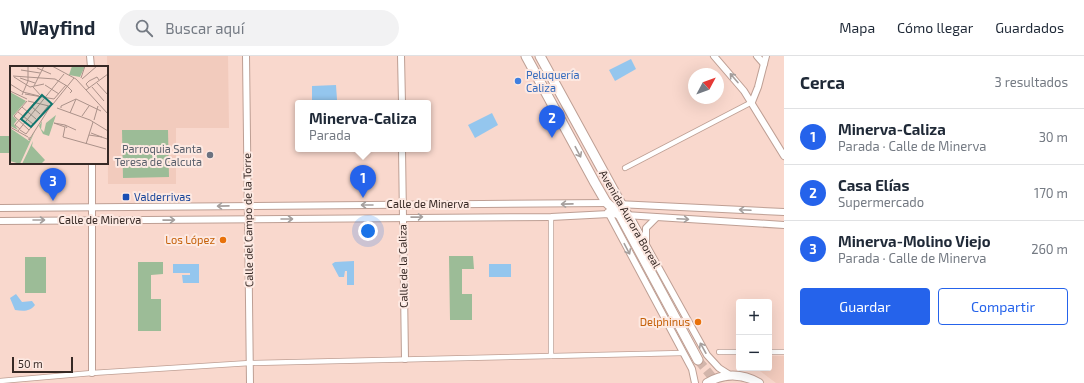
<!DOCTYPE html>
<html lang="es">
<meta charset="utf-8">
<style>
:root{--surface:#fff;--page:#f2f2f3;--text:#1f2937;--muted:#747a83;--line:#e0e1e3;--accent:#2563eb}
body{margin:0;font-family:"Exo 2",sans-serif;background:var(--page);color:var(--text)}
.controls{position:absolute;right:12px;bottom:12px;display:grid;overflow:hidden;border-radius:4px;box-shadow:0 4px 16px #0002}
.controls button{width:36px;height:36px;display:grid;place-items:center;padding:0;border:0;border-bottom:1px solid var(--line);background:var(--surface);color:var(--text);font:20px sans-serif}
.compass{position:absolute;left:688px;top:12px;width:36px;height:36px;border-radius:50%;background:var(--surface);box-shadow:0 4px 16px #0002;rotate:49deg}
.scale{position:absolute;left:12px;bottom:10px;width:61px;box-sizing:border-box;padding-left:4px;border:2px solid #362925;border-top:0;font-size:11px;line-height:14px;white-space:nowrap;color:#362925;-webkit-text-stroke:3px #fde9e2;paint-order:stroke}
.you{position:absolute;left:368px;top:175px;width:14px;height:14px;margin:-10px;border:3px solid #fff;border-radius:50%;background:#1a73e8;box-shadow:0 0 0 6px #1a73e833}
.badge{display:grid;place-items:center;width:26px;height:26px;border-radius:50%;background:var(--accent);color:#fff;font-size:13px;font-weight:700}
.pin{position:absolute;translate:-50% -33px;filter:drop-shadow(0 1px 2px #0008)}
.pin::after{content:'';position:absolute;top:21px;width:14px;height:12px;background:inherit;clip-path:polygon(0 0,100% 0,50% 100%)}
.popup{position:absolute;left:295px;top:44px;width:136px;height:52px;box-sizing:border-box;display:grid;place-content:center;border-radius:4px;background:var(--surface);filter:drop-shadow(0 1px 3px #0005);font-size:13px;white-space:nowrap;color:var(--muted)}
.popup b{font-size:15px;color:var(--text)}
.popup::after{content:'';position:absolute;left:50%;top:100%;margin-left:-8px;border:8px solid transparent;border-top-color:var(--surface)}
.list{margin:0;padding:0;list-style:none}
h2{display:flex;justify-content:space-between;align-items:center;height:52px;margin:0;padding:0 16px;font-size:17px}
h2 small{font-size:13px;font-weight:400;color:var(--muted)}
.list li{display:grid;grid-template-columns:26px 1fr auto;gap:12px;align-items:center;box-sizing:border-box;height:56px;padding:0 16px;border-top:1px solid var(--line)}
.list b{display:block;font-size:15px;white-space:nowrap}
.list p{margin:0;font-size:13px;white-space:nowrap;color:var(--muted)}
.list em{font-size:13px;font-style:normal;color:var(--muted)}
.actions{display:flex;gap:8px;padding:12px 16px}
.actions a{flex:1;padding:9px 0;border:1px solid var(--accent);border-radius:4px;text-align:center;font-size:14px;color:var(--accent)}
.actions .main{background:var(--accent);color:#fff}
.icon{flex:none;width:22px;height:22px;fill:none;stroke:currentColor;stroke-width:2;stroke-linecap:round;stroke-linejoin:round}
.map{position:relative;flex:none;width:784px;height:327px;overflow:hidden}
header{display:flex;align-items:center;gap:24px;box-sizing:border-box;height:56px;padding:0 20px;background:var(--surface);border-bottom:1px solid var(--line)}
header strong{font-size:19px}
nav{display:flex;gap:22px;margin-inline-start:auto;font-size:14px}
.search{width:280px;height:36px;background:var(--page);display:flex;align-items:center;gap:10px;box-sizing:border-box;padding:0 14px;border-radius:22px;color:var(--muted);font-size:15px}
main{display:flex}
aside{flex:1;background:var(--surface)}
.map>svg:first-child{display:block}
.built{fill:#f2cbbd}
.green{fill:#9cbc97}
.water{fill:#94c6ee}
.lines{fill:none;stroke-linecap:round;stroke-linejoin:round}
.secondary-tunnel{stroke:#d2b5ab;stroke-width:9;stroke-dasharray:9 4.5;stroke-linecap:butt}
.pedestrian-casing{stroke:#be9f94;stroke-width:6}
.minor-casing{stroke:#be9f94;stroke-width:8}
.tertiary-casing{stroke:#be9f94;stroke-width:10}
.secondary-casing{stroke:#be9f94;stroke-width:11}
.pedestrian{stroke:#fff;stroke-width:4.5}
.minor{stroke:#fff;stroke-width:6}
.tertiary{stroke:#fff;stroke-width:8}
.secondary{stroke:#fff;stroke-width:9}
.oneway{stroke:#a59f9d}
.shop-dot{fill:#3f7fe0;stroke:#fde9e2;stroke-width:1.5}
.worship-dot{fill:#6b7280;stroke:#fde9e2;stroke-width:1.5}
.transit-dot{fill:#1a4fb4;stroke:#fde9e2;stroke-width:1.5}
.food-dot{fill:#e8710a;stroke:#fde9e2;stroke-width:1.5}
.labels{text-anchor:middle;stroke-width:4;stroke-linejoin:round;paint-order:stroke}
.shop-label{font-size:11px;fill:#366cbe;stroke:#fde9e2;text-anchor:start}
.worship-label{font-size:11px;fill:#5b616d;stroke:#fde9e2;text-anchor:end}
.transit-label{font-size:11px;fill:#164399;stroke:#fde9e2;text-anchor:start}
.street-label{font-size:11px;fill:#362925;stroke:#fde9e2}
.food-label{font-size:11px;fill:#c56008;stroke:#fde9e2;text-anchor:end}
.inset-road{fill:none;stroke:#ab928a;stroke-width:1}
.view{fill:#0f766e;fill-opacity:0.15;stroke:#0f766e;stroke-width:2}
.inset-edge{fill:none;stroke:#362925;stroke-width:2}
</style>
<header>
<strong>Wayfind</strong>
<div class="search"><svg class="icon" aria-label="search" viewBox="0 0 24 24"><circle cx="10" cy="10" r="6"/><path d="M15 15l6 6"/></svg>Buscar aquí</div>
<nav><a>Mapa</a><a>Cómo llegar</a><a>Guardados</a></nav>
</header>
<main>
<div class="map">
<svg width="784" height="327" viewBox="0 0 784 327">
<rect width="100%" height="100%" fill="#f9d8cd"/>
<!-- built -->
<g class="built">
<polygon points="107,0 228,0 229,72 176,72 176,128 108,128"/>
<polygon points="769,300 784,300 784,327 776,327 756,312 769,312"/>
</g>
<!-- green -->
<g class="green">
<polygon points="122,74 168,74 169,121 123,122"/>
<rect x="0" y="80" width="11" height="17"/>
<polygon points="449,200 473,200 474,213 462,213 462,238 472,238 472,264 450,264"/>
<rect x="25" y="201" width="21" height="36"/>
<polygon points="138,206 163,206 163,218 151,219 151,243 161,243 161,275 138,275"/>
</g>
<!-- water -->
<g class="water">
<polygon points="631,3 636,13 615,25 609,14"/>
<polygon points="336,29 337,44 312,45 312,30"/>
<polygon points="492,57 498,69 475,82 468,69"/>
<polygon points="354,205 354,229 347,229 347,215 345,215 344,221 339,221 332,208 335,206"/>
<polygon points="173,208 199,208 199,227 183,227 182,219 190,219 190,217 173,217"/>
<rect x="489" y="208" width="22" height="13"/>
<path d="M 16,238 L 22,246 L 32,245 L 35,249 C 30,256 23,255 15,254 L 10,242 Z"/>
</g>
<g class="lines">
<!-- secondary-tunnel -->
<polyline class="secondary-tunnel" points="698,304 717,327"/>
<!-- pedestrian casing -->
<g class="pedestrian-casing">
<g id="pedestrian">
<polyline points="625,112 752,46"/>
<polyline points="719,296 739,296"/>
<polyline points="769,296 784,296"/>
<polyline points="551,300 551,161"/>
<polyline points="0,325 92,317 250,307 683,297"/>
</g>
</g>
<!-- minor casing -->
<g class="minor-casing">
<g id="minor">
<polyline points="90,0 91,11"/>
<polyline points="246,0 250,327"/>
<polyline points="401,0 402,47"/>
<polyline points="714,0 744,35 784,100"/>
<polyline points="757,0 764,8"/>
<polyline points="752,46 758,31 766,0"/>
<polyline points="402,93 405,303"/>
<polyline points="92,107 92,317"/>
<polyline points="617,148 784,156"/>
<polyline points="621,148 630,160 707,299 719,312 730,319"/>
<polyline points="0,152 608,147"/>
<polyline points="608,156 692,313 695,327"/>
<polyline points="0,165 551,161 609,158 784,169"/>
<polyline points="646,186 646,172 656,162"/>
</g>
</g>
<!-- tertiary casing -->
<g class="tertiary-casing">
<path id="tertiary" d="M 707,327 C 723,317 742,317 759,327"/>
</g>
<!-- secondary casing -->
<g class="secondary-casing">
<g id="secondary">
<polyline points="526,0 595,127 606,146 620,159 698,304"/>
<polyline points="540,0 621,148 620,159"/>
</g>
</g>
<!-- pedestrian -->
<use href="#pedestrian" class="pedestrian"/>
<!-- minor -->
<use href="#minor" class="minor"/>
<!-- tertiary -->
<use href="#tertiary" class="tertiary"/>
<!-- secondary -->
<use href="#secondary" class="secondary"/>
</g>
<!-- one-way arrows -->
<defs><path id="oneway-shaft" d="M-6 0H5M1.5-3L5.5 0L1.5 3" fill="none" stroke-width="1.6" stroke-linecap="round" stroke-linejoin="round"/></defs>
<g class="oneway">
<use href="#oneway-shaft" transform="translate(734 22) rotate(-131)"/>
<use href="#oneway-shaft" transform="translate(578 96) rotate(62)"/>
<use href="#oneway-shaft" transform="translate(567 148) rotate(179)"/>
<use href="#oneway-shaft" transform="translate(367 149) rotate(180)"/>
<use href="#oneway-shaft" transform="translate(223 150) rotate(179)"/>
<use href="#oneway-shaft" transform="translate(745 154) rotate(-177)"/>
<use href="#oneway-shaft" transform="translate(417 161) rotate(-1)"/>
<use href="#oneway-shaft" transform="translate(287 163)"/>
<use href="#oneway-shaft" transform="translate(683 163) rotate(3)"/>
<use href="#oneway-shaft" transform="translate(39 164)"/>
<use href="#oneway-shaft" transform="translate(169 164) rotate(-1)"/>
<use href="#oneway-shaft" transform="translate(627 193) rotate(62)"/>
<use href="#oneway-shaft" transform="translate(703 292) rotate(-119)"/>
</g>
<!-- markers -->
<circle class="shop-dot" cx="518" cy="25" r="4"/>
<circle class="worship-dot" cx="210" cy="99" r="4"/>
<rect class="transit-dot" x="122" y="137" width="8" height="8" rx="2"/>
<g class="food-dot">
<circle cx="223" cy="184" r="4"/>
<circle cx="698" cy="266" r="4"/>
</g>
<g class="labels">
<!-- shop labels -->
<g class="shop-label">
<text x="526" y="23">Peluquería<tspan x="526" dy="13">Caliza</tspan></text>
</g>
<!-- worship labels -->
<g class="worship-label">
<text x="202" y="97">Parroquia Santa<tspan x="202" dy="13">Teresa de Calcuta</tspan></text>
</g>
<!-- transit labels -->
<g class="transit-label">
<text x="134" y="145">Valderrivas</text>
</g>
<!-- street labels -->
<g class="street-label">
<text x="428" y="152">Calle de Minerva</text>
<text transform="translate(630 163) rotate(60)" y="4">Avenida Aurora Boreal</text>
<text x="100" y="168">Calle de Minerva</text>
<text transform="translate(248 164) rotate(-91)" y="4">Calle del Campo de la Torre</text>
<text transform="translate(403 210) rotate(-91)" y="4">Calle de la Caliza</text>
</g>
<!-- food labels -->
<g class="food-label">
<text x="215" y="188">Los López</text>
<text x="690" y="270">Delphinus</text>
</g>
</g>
<!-- overview -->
<g transform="translate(10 10)">
<rect width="98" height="98" fill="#f9d8cd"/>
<path d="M 62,0 L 75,0 L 70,11 L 59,9 ZM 0,26 L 16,35 L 3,50 L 7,54 L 4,58 L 8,64 L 0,60 ZM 46,49 L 39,70 L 33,68 L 29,60 L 32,55 L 31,63 L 34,66 L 36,57 ZM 0,62 L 19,75 L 25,65 L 10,98 L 0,95 ZM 23,75 L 22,80 L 35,94 L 31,98 L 12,98 Z" fill="#9cbc97"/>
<path class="inset-road" d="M 42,0 L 66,13 L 98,48M 27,2 L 41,8M 11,4 L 30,7M 3,10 L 45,13 L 57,20 L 62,25 L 60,27M 4,11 L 20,21 L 34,18M 10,12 L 25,17M 71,12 L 75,0M 72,13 L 87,0M 87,17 L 98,29M 0,18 L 13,26 L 29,30M 35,19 L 49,28M 24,20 L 34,0M 23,21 L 32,31M 82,21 L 94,35M 79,22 L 76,18 L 79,15 L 87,11 L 89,14M 76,24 L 98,8M 0,25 L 17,33M 15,28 L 44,33 L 56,19M 12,29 L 18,15 L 18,0M 66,33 L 91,45M 17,35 L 4,50 L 19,64M 18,35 L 39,40M 43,38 L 64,12M 21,40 L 30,48M 12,41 L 26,53M 47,42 L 80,54 L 98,65M 51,42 L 51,40 L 66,33M 8,46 L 23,58M 60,47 L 66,33M 72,50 L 79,40M 84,54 L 88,40M 0,61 L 18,71M 55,61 L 53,71 L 96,83M 55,61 L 44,57 L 55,59M 57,62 L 55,59 L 66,64M 10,63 L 5,59 L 24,37M 10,64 L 16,68 L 38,40M 8,65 L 54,8M 81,67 L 97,73M 79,69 L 92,71M 19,71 L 19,74 L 40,41M 76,78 L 83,56"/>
<path class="view" d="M 32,29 L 42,38 L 21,61 L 11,53 Z"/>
<rect width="98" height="98" class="inset-edge"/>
</g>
</svg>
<div class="controls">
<button>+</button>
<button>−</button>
</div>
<svg class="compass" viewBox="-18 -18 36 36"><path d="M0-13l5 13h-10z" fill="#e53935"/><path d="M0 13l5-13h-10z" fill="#747a83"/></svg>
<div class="scale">50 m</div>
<div class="you"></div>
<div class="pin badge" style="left:363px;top:142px">1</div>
<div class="popup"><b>Minerva-Caliza</b>Parada</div>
<div class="pin badge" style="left:552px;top:82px">2</div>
<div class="pin badge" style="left:53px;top:145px">3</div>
</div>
<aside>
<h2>Cerca<small>3 resultados</small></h2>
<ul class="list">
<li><span class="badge">1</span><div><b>Minerva-Caliza</b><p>Parada · Calle de Minerva</p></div><em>30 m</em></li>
<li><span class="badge">2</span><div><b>Casa Elías</b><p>Supermercado</p></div><em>170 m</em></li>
<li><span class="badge">3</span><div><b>Minerva-Molino Viejo</b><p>Parada · Calle de Minerva</p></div><em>260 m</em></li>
</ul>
<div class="actions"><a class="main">Guardar</a><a>Compartir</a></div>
</aside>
</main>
